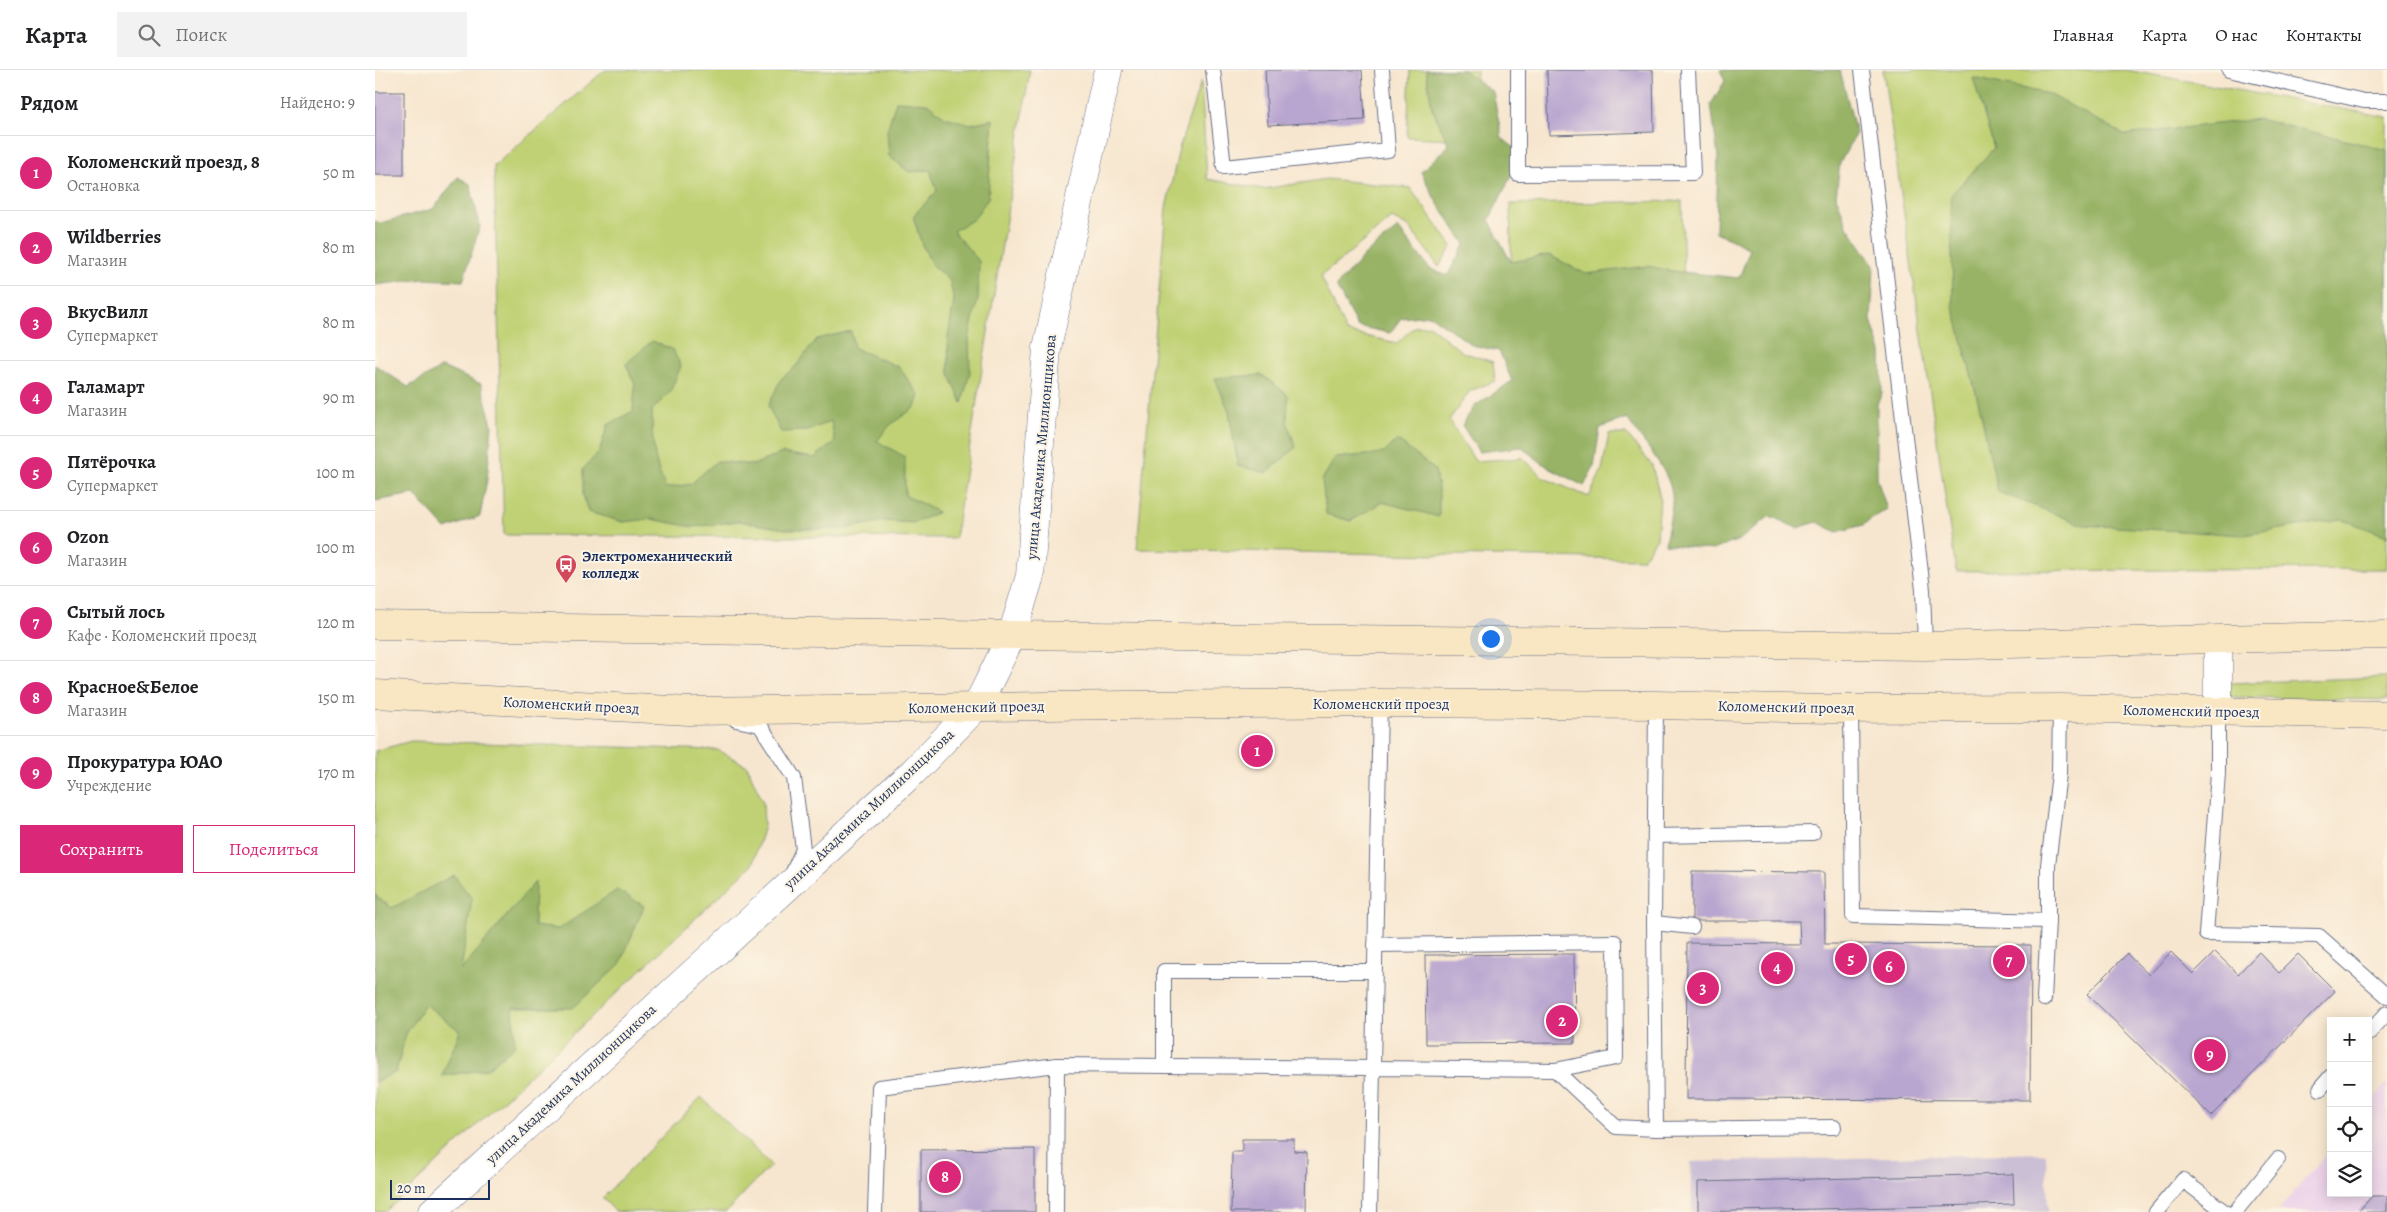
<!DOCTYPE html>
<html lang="ru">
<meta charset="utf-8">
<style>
:root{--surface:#fff;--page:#f2f2f2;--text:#202124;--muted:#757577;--line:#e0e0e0;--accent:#db2777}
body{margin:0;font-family:Alegreya,serif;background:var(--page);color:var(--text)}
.controls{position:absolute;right:15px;bottom:15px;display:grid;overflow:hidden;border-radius:0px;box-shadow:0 2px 12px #0003}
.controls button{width:45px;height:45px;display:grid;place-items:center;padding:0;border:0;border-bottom:1px solid var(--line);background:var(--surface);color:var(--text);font:25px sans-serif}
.scale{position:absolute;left:15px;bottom:12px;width:100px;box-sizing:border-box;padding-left:5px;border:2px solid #1b2f5e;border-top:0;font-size:14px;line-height:18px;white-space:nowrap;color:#1b2f5e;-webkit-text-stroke:4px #fcf5e5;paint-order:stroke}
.you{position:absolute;left:1115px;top:568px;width:18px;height:18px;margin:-12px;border:4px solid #fff;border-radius:50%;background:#1a73e8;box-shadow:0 0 0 8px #1a73e833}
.badge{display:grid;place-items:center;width:32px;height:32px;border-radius:50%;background:var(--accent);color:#fff;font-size:16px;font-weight:700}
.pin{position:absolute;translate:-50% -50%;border:2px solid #fff;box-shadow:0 1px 5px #0006}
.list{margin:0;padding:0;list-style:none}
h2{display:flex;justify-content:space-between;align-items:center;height:65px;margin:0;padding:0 20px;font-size:21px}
h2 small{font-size:16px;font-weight:400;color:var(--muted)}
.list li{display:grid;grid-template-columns:32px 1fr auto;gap:15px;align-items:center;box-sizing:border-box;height:75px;padding:0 20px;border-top:1px solid var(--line)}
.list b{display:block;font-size:19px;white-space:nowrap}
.list p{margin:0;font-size:16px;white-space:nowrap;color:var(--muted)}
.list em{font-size:16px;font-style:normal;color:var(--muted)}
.actions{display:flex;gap:10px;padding:15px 20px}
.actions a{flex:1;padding:11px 0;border:1px solid var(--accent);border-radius:0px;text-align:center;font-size:18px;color:var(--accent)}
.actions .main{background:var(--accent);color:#fff}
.icon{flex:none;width:28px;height:28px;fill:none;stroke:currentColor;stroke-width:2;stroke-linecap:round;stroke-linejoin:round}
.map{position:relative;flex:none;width:2012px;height:1142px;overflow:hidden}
header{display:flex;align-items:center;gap:30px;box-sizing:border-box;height:70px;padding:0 25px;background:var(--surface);border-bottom:1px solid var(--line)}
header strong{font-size:24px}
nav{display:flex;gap:28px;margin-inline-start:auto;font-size:18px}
.search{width:350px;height:45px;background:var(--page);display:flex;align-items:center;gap:12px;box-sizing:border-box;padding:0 18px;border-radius:0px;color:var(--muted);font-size:19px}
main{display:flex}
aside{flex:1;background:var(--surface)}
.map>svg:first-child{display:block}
.built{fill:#ecd1ea}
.industrial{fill:#cbbfd5}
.green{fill:#c0d174;stroke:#6e8069}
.forest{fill:#98b366;stroke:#5a7162}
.building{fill:#b9a6d0}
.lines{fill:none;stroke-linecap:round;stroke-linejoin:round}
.service-casing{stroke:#686f86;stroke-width:16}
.minor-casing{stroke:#686f86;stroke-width:29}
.tertiary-casing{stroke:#686f86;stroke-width:29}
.secondary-casing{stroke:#686f86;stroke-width:29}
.service{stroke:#fff;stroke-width:14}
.minor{stroke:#fff;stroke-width:28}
.tertiary{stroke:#fff;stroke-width:28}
.secondary{stroke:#f9e7c3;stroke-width:28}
.labels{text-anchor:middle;stroke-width:4;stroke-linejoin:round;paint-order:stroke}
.street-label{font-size:15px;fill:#1b2f5e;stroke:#fcf5e5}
.poi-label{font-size:15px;font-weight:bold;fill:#1b2f5e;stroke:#fcf5e5;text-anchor:start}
</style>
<header>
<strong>Карта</strong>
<div class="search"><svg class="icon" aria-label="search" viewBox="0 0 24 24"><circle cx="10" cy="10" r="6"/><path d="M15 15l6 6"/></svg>Поиск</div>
<nav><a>Главная</a><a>Карта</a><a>О нас</a><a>Контакты</a></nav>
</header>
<main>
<aside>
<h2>Рядом<small>Найдено: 9</small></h2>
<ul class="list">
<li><span class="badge">1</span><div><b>Коломенский проезд, 8</b><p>Остановка</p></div><em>50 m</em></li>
<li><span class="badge">2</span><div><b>Wildberries</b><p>Магазин</p></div><em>80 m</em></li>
<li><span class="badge">3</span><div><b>ВкусВилл</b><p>Супермаркет</p></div><em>80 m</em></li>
<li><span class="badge">4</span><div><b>Галамарт</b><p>Магазин</p></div><em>90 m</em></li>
<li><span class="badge">5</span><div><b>Пятёрочка</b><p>Супермаркет</p></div><em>100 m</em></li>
<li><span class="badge">6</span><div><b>Ozon</b><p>Магазин</p></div><em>100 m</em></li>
<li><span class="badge">7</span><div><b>Сытый лось</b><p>Кафе · Коломенский проезд</p></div><em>120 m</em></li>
<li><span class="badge">8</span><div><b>Красное&amp;Белое</b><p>Магазин</p></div><em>150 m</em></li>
<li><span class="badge">9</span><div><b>Прокуратура ЮАО</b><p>Учреждение</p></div><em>170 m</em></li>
</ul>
<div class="actions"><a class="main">Сохранить</a><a>Поделиться</a></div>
</aside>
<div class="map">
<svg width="2012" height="1142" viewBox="0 0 2012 1142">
<rect width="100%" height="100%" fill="#fcf5e5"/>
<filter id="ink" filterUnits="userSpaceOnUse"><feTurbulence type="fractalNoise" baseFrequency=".02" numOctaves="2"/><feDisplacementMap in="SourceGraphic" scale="10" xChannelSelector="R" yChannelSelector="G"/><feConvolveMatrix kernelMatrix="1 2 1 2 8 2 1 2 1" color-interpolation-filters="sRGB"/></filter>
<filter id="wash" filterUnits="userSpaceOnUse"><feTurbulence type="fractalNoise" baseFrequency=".0096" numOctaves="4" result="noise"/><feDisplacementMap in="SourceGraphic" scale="20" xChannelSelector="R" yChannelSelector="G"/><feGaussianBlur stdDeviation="1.12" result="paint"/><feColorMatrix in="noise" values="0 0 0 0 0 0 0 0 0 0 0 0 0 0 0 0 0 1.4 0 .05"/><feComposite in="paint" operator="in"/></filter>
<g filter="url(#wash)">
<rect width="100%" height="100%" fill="#f7e6cf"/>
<!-- built -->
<polygon class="built" points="2012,1013 2012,1142 1902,1142 1956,1079 1956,1123 1993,1123 1993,1035"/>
<!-- industrial -->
<polygon class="industrial" points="1671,1083 1673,1142 1317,1142 1316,1092"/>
<!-- green -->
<g class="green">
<polygon points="230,0 655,0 580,468 129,465 119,96"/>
<polygon points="1035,0 1102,0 1099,70 1032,67"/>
<polygon points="1508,0 1751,0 2012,47 2012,499 1581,501"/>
<polygon points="826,11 832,109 888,119 952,109 1035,118 1077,176 1064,197 1034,157 1017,148 946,206 971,262 1022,273 1039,257 1054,255 1087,282 1118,292 1120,311 1095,321 1074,350 1100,391 1148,388 1169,408 1214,427 1227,400 1234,364 1251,364 1277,395 1285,428 1282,468 1267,489 762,479 791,138 804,79"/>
<polygon points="1307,131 1309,217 1137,220 1135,134"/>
<polygon points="2012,607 2012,630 1855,627 1853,613"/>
<polygon points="36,671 343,680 372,696 388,732 389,756 377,795 10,1142 0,1142 0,681"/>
<polygon points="326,1027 396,1095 351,1142 241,1142 227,1128"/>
</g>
<!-- forest -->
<g class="forest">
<path d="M 1051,0 L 1088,0 L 1118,22 L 1127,68 L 1147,84 L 1114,150 L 1136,192 L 1174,185 L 1211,204 L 1273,196 L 1297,201 L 1364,208 L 1375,179 L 1341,162 L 1343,87 L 1336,34 L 1350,11 L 1345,0 L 1465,0 L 1481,63 L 1465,93 L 1461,126 L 1472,156 L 1499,196 L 1496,250 L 1506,282 L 1507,324 L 1502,334 L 1502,409 L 1512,439 L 1488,455 L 1462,462 L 1442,452 L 1422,458 L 1395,446 L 1364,470 L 1338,480 L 1290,474 C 1292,461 1299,437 1297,424 C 1293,397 1266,371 1252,348 L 1225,358 L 1219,396 L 1209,416 L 1174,398 L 1146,377 L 1104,382 L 1087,355 L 1100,336 L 1137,311 L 1124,281 L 1097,275 L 1055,245 L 1026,248 L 1015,263 L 982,256 L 961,216 L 992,183 L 1023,158 L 1054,198 L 1072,206 L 1090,174 L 1061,131 L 1046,102 L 1074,75 L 1057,38 Z"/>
<polygon points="1598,8 1674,24 1750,65 1883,49 2012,80 2012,466 1966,449 1869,465 1709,455 1623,422 1604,335 1578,235 1576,125 1619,78"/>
<polygon points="521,31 552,33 570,47 595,54 618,49 613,128 599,149 578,161 604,191 603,228 594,268 595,302 587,333 574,303 573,267 579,231 575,211 558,196 547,175 538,146 562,121 555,100 534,102 514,86 512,61"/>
<polygon points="83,107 95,114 105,156 88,211 49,209 0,215 0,151 5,153 58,139"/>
<path d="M 476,261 L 479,278 L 524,297 L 544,325 L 540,337 L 515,355 L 502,371 L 530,387 L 530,425 L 563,442 L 540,453 L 509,451 L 468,459 L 410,459 L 364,451 L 318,457 L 276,449 L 248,452 L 213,442 L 208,425 L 208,399 L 224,382 L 233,355 L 258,341 L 260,315 L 251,294 L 277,271 L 297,279 L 306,296 L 295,322 L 277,340 C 277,368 278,392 291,418 L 316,414 L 342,391 L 378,395 L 407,383 L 439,388 L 460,372 L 456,351 L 432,361 L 406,362 L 393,336 L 406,309 L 421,296 L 442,269 Z"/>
<polygon points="0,295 33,317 67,297 106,314 117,355 112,410 105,446 71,459 39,424 0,431"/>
<polygon points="887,305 913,325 912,352 921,377 892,403 863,396 854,341 840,308"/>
<polygon points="1022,370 1060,400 1064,425 1064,447 1007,432 976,451 951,444 947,410 960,388 1009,383"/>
<polygon points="79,805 97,829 86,900 160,812 159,856 184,859 242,820 269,836 245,894 198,938 138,938 140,975 112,999 67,1006 85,961 50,934 31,964 21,1002 0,1012 0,825 17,838"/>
</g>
<g id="blocks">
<!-- building -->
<g class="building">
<polygon points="890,0 987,0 990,50 893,55"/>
<polygon points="1172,0 1278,0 1279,62 1174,65"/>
<rect x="0" y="22" width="29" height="83"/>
<polygon points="1317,801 1449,802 1450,874 1656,875 1655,1030 1311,1029 1312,873 1425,874 1424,851 1317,851"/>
<polygon points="1796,882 1818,904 1840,882 1863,904 1884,882 1904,903 1923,884 1960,921 1836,1046 1712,924 1752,884 1774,905"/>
<polygon points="1199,884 1200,973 1051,974 1050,885"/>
<polygon points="867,1069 919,1069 919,1081 932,1082 931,1142 856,1142 857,1082 867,1082"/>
<polygon points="660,1079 660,1142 546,1142 546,1080"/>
<polygon points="1638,1104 1639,1134 1323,1142 1323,1112"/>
<polygon points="1997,1126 2012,1126 2012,1142 1983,1142"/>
</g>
</g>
</g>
<g filter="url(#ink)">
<use href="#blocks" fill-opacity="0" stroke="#686f86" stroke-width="1"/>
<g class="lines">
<!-- service casing -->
<g class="service-casing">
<g id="service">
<polyline points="838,0 849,97 1013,80 1007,0"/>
<polyline points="1143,0 1143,104 1318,103 1313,0"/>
<polyline points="1487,0 1548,520 1550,576"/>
<polyline points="1854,0 1989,31 2012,31"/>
<polyline points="1476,639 1478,846 1673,851 1673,795 1684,704 1685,638"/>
<polyline points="1843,642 1843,703 1831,864 1944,866 2012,926"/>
<polyline points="361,650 385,655 419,708 428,779 417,804"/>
<polyline points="1281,766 1438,763"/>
<polyline points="1279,853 1317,857"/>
<polyline points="1669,929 1673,851"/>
<polyline points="1993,964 2012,943"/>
<polyline points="789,996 789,901 999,901"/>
<polyline points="1180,1000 1241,1057 1281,1059 1459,1057"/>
<polyline points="1945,1019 1956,1006"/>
<polyline points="1281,1059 1279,853 1281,635"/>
<polyline points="500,1142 504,1017 682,995 998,998 1005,633"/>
<polyline points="681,1142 682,995"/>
<polyline points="995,1142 998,998 1180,1000 1241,988 1240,872 1000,875"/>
<polyline points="1781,1142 1808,1110 1850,1142"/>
<polyline points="1860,1142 1903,1089"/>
</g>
</g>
<!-- minor casing -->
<g class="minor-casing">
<g id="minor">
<polyline points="1843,570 1843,642"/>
<polyline points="57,1142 538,702 602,636"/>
</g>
</g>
<!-- tertiary casing -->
<g class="tertiary-casing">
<polyline id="tertiary" points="602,636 637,565 655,506 672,278 733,0"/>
</g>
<!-- secondary casing -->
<g class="secondary-casing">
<g id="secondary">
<polyline points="0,555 637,565 1550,576 2012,565"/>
<polyline points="0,624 314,641 751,635 1005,633 1281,635 1455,639 1685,638 2012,645"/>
</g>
</g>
<!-- service -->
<use href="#service" class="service"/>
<!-- minor -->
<use href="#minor" class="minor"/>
<!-- tertiary -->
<use href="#tertiary" class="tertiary"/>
<!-- secondary -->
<use href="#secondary" class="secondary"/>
</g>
</g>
<!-- icons -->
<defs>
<g id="bus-pin" transform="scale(1.125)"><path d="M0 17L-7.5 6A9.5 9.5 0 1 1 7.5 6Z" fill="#d1495b" stroke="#fcf5e5"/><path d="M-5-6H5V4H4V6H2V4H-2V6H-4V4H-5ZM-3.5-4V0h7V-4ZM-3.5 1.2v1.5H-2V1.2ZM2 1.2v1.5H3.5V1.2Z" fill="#fff"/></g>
</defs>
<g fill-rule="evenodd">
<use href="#bus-pin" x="191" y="495"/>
</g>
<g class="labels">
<!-- street labels -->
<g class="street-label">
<text transform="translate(666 377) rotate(-85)" y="5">улица Академика Миллионщикова</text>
<text x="1006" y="639">Коломенский проезд</text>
<text transform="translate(196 635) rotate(3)" y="5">Коломенский проезд</text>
<text transform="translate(601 637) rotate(-1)" y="5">Коломенский проезд</text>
<text transform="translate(1411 637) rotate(1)" y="5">Коломенский проезд</text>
<text transform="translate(1816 641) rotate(1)" y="5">Коломенский проезд</text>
<text transform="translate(494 739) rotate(-43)" y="5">улица Академика Миллионщикова</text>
<text transform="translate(196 1014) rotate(-43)" y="5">улица Академика Миллионщикова</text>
</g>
<!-- poi labels -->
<g class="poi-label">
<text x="207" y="491">Электромеханический<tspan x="207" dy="17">колледж</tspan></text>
</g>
</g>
</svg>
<div class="controls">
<button>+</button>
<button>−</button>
<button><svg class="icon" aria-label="locate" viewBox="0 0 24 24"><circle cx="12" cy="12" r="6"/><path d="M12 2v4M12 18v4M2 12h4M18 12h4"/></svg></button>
<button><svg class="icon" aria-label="layers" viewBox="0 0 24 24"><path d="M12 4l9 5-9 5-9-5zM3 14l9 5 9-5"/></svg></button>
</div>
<div class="scale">20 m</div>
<div class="you"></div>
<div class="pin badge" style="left:882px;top:681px">1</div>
<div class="pin badge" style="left:1187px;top:951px">2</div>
<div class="pin badge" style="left:1328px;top:918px">3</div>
<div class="pin badge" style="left:1402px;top:898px">4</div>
<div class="pin badge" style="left:1476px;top:889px">5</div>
<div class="pin badge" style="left:1514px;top:897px">6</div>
<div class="pin badge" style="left:1634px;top:891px">7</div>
<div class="pin badge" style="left:570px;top:1107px">8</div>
<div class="pin badge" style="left:1835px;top:985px">9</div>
</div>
</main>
